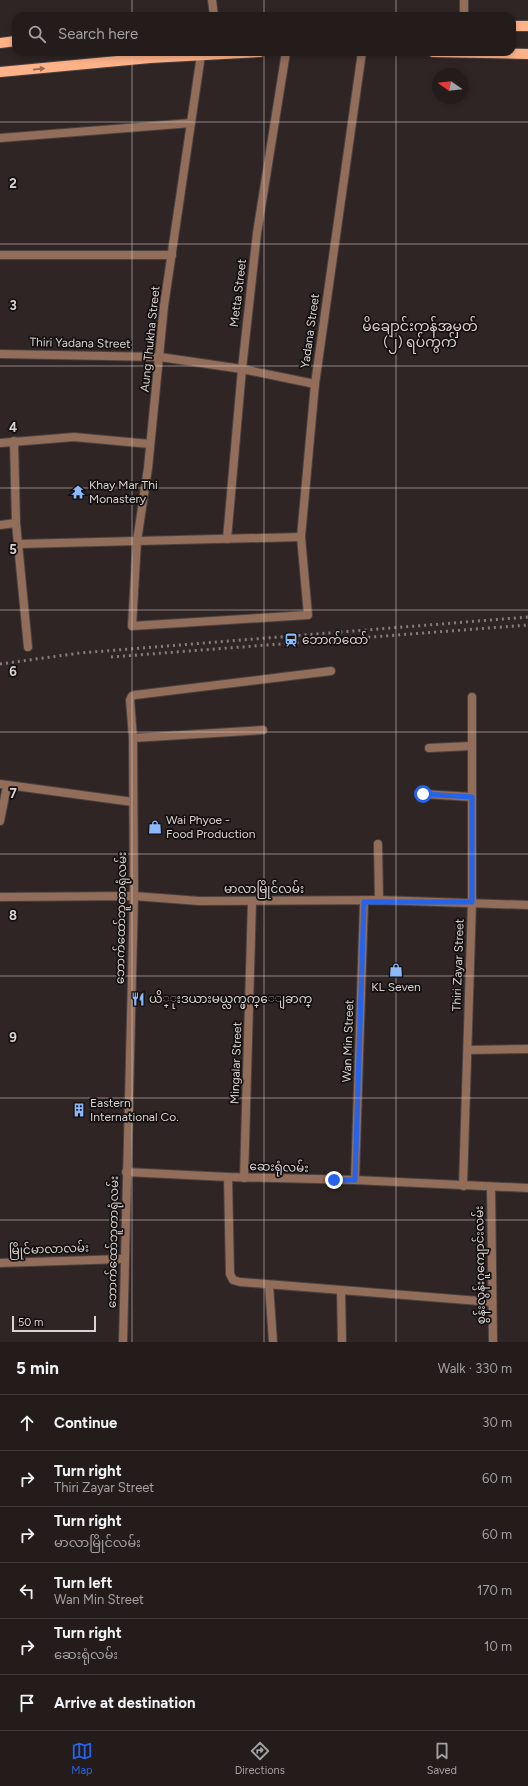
<!DOCTYPE html>
<meta charset="utf-8">
<style>
:root{--surface:#231c1b;--page:#2f2928;--text:#f1f3f6;--muted:#a3a1a3;--line:#403a3a;--accent:#2563eb}
body{margin:0;font-family:Figtree,"Noto Sans Myanmar",sans-serif;background:var(--page);color:var(--text)}
.compass{position:absolute;left:432px;top:68px;width:36px;height:36px;border-radius:50%;background:var(--surface);box-shadow:0 2px 6px #0003;rotate:284deg}
.scale{position:absolute;left:12px;bottom:10px;width:84px;box-sizing:border-box;padding-left:4px;border:2px solid #dad3d3;border-top:0;font-size:11px;line-height:14px;white-space:nowrap;color:#dad3d3;-webkit-text-stroke:3px #14100f;paint-order:stroke}
.stop{position:absolute;width:12px;height:12px;margin:-9px;border:3px solid #2563eb;border-radius:50%;background:#fff}
.stop.end{background:#2563eb;border-color:#fff;box-shadow:0 1px 4px #0008}
.list{margin:0;padding:0;list-style:none}
h2{display:flex;justify-content:space-between;align-items:center;height:52px;margin:0;padding:0 16px;font-size:17px}
h2 small{font-size:13px;font-weight:400;color:var(--muted)}
.list li{display:grid;grid-template-columns:26px 1fr auto;gap:12px;align-items:center;box-sizing:border-box;height:56px;padding:0 16px;border-top:1px solid var(--line)}
.list b{display:block;font-size:15px;white-space:nowrap}
.list p{margin:0;font-size:13px;white-space:nowrap;color:var(--muted)}
.list em{font-size:13px;font-style:normal;color:var(--muted)}
.icon{flex:none;width:22px;height:22px;fill:none;stroke:currentColor;stroke-width:2;stroke-linecap:round;stroke-linejoin:round}
.map{position:relative;flex:none;width:528px;height:1342px;overflow:hidden}
.search{position:absolute;background:var(--surface);box-shadow:0 2px 6px #0003;left:12px;right:12px;top:12px;height:44px;display:flex;align-items:center;gap:10px;box-sizing:border-box;padding:0 14px;border-radius:12px;color:var(--muted);font-size:15px}
.sheet{height:388px;background:var(--surface)}
nav{display:flex;justify-content:space-around;align-items:center;box-sizing:border-box;height:56px;border-top:1px solid var(--line);background:var(--surface);font-size:11px;color:var(--muted)}
nav a{display:grid;justify-items:center;gap:2px}
nav .on{color:var(--accent)}
.map>svg:first-child{display:block}
.lines{fill:none;stroke-linecap:round;stroke-linejoin:round}
.minor-casing{stroke:#4a4140;stroke-width:10}
.primary-casing{stroke:#4a4140;stroke-width:12}
.minor{stroke:#926d5a;stroke-width:8}
.primary{stroke:#feb288;stroke-width:10}
.rail{stroke:#857d7c;stroke-width:3;stroke-dasharray:2 4;stroke-linecap:butt}
.oneway{fill:#956952}
.route{stroke:#2563eb;stroke-width:5}
.grid{fill:none;stroke:#dad3d3;stroke-width:1;stroke-opacity:0.55}
.labels{text-anchor:middle;stroke-width:3.5;stroke-linejoin:round;paint-order:stroke}
.street-label{font-size:12px;fill:#dad3d3;stroke:#14100f}
.poi-label{font-size:12px;fill:#dad3d3;stroke:#14100f;text-anchor:start}
.quarter-label{font-size:14px;fill:#dbcecc;stroke:#14100f}
.grid-label{font-size:13px;text-anchor:middle;font-weight:bold;fill:#dad3d3;stroke:#14100f;stroke-width:3.5;stroke-linejoin:round;paint-order:stroke}
</style>
<div class="map">
<svg width="528" height="1342" viewBox="0 0 528 1342">
<rect width="100%" height="100%" fill="#2f2524"/>
<g class="lines">
<!-- minor casing -->
<g class="minor-casing">
<g id="minor">
<polyline points="212,0 214,16"/>
<polyline points="464,16 464,0"/>
<polyline points="201,55 164,306 148,468 137,541 132,626 308,615 301,537 315,384 362,52"/>
<polyline points="0,138 191,123"/>
<polyline points="0,255 172,255"/>
<polyline points="0,354 160,357 242,369 315,384"/>
<polyline points="14,441 16,523 28,647"/>
<polyline points="0,443 74,437 150,444"/>
<polyline points="0,525 16,523"/>
<polyline points="227,539 242,369 257,233 286,52"/>
<polyline points="18,544 301,537"/>
<polyline points="133,738 263,730"/>
<polyline points="429,748 471,746"/>
<polyline points="0,784 133,802"/>
<polyline points="423,794 472,797"/>
<polyline points="0,821 7,786"/>
<polyline points="378,844 379,900"/>
<polyline points="0,897 134,896 199,901 379,900 528,905"/>
<polyline points="468,1050 528,1049"/>
<polyline points="126,1172 228,1177 355,1180 528,1188"/>
<polyline points="228,1177 230,1274 233,1280 240,1282 492,1302"/>
<polyline points="244,1178 252,902"/>
<polyline points="355,1180 364,902"/>
<polyline points="463,1186 472,902 472,697"/>
<polyline points="491,1187 493,1342"/>
<polyline points="0,1263 123,1259"/>
<polyline points="269,1285 273,1342"/>
<polyline points="341,1290 342,1342"/>
<polyline points="123,1342 134,896 133,738 130,700 132,696 135,695 331,671"/>
</g>
</g>
<!-- primary casing -->
<g class="primary-casing">
<g id="primary">
<polyline points="512,26 528,26"/>
<polyline points="0,43 16,41"/>
<polyline points="433,52 528,54"/>
<polyline points="0,72 150,58 260,52"/>
</g>
</g>
<!-- minor -->
<use href="#minor" class="minor"/>
<!-- primary -->
<use href="#primary" class="primary"/>
<!-- rail -->
<g class="rail">
<polyline points="111,657 528,625"/>
<polyline points="0,664 80,653 528,617"/>
</g>
</g>
<!-- one-way arrows -->
<defs><path id="oneway-solid" d="M-6-.8H1V-3.2L6.5 0L1 3.2V.8H-6Z"/></defs>
<use class="oneway" href="#oneway-solid" transform="translate(39 69) rotate(-6)"/>
<g class="lines">
<!-- route -->
<polyline class="route" points="334,1180 355,1180 364,902 472,902 472,797 423,794"/>
</g>
<!-- grid -->
<path class="grid" d="M 132,0 L 132,16M 264,0 L 264,16M 396,0 L 396,16M 132,52 L 132,1342M 264,52 L 264,1342M 396,52 L 396,1342M 0,122 L 528,122M 0,244 L 528,244M 0,366 L 528,366M 0,488 L 528,488M 0,610 L 528,610M 0,732 L 528,732M 0,854 L 528,854M 0,976 L 528,976M 0,1098 L 528,1098M 0,1220 L 528,1220"/>
<!-- icons -->
<defs>
<g id="temple-bare" transform="scale(1.08)"><path d="M0-6L5-2H3V0L6.5 2.5H4V6H1.5V3h-3V6H-4V2.5H-6.5L-3 0V-2H-5Z" fill="#8cb9fc" stroke="#14100f" stroke-width="2.5" paint-order="stroke"/></g>
<g id="station-bare" transform="scale(1.08)"><path d="M-3-6H3Q5-6 5-4V2Q5 4 3 4L4.5 6H3L1.5 4h-3L-3 6H-4.5L-3 4Q-5 4-5 2V-4Q-5-6-3-6ZM-3.5-4v3h7v-3ZM-3.5 1v1.5H-2V1ZM2 1v1.5H3.5V1Z" fill="#8cb9fc" stroke="#14100f" stroke-width="2.5" paint-order="stroke"/></g>
<g id="shop-bare" transform="scale(1.08)"><path d="M-5-2.5h2.3a2.7 3.5 0 0 1 5.4 0H5L5.5 6h-11ZM-1.5-2.5h3a1.5 2.3 0 0 0-3 0Z" fill="#8cb9fc" stroke="#14100f" stroke-width="2.5" paint-order="stroke"/></g>
<g id="restaurant-bare" transform="scale(1.08)"><path d="M-5-6h1v4h1v-4h1v4h1v-4h1v5L-1.5 .5V6h-2V.5L-5-1ZM5-6V6H3V1.5H1.5Q1.5-4 5-6Z" fill="#8cb9fc" stroke="#14100f" stroke-width="2.5" paint-order="stroke"/></g>
<g id="building-bare" transform="scale(1.08)"><path d="M-4-6H4V6H1V3H-1V6H-4ZM-2.5-4.3h1.7v1.8h-1.7ZM.8-4.3h1.7v1.8H.8ZM-2.5-1h1.7V.8h-1.7ZM.8-1h1.7V.8H.8Z" fill="#8cb9fc" stroke="#14100f" stroke-width="2.5" paint-order="stroke"/></g>
</defs>
<g fill-rule="evenodd">
<use href="#temple-bare" x="78" y="492"/>
<use href="#station-bare" x="291" y="640"/>
<use href="#shop-bare" x="155" y="827"/>
<use href="#shop-bare" x="396" y="970"/>
<use href="#restaurant-bare" x="138" y="999"/>
<use href="#building-bare" x="79" y="1110"/>
</g>
<g class="labels">
<!-- street labels -->
<g class="street-label">
<text transform="translate(238 293) rotate(-83)" y="4">Metta Street</text>
<text transform="translate(310 331) rotate(-82)" y="4">Yadana Street</text>
<text transform="translate(150 339) rotate(-84)" y="4">Aung Thukha Street</text>
<text transform="translate(80 343) rotate(1)" y="4">Thiri Yadana Street</text>
<text x="264" y="893">မာလာမြိုင်လမ်း</text>
<text transform="translate(121 918) rotate(-89)" y="4">ဘောက်ထော်ဘူတာရုံလမ်း</text>
<text transform="translate(458 965) rotate(-88)" y="4">Thiri Zayar Street</text>
<text transform="translate(348 1041) rotate(-88)" y="4">Wan Min Street</text>
<text transform="translate(236 1063) rotate(-88)" y="4">Mingalar Street</text>
<text transform="translate(279 1167) rotate(2)" y="4">ဆေးရုံလမ်း</text>
<text transform="translate(113 1242) rotate(-89)" y="4">ဘောက်ထော်ဘူတာရုံလမ်း</text>
<text transform="translate(49 1249) rotate(-2)" y="4">မြိုင်မာလာလမ်း</text>
<text transform="translate(480 1265) rotate(-91)" y="4">စွန်းလွန်းဂူကျောင်းလမ်း</text>
</g>
<!-- poi labels -->
<g class="poi-label">
<text x="89" y="489">Khay Mar Thi<tspan x="89" dy="14">Monastery</tspan></text>
<text x="302" y="644">ဘောက်ထော်</text>
<text x="166" y="824">Wai Phyoe -<tspan x="166" dy="14">Food Production</tspan></text>
<text x="396" y="991" text-anchor="middle">KL Seven</text>
<text x="149" y="1003">ယိ္ုးဒယားမယ္လက္ဖက္ေျခာက္</text>
<text x="90" y="1107">Eastern<tspan x="90" dy="14">International Co.</tspan></text>
</g>
<!-- quarter labels -->
<g class="quarter-label">
<text x="420" y="331">မိချောင်းကန်အမှတ်<tspan x="420" dy="16">(၂) ရပ်ကွက်</tspan></text>
</g>
</g>
<g class="grid-label">
<text x="13" y="188">2</text>
<text x="13" y="310">3</text>
<text x="13" y="432">4</text>
<text x="13" y="554">5</text>
<text x="13" y="676">6</text>
<text x="13" y="798">7</text>
<text x="13" y="920">8</text>
<text x="13" y="1042">9</text>
</g>
</svg>
<svg class="compass" viewBox="-18 -18 36 36"><path d="M0-13l5 13h-10z" fill="#e53935"/><path d="M0 13l5-13h-10z" fill="#a3a1a3"/></svg>
<div class="scale">50 m</div>
<div class="stop" style="left:423px;top:794px"></div>
<div class="stop end" style="left:334px;top:1180px"></div>
<div class="search"><svg class="icon" aria-label="search" viewBox="0 0 24 24"><circle cx="10" cy="10" r="6"/><path d="M15 15l6 6"/></svg>Search here</div>
</div>
<section class="sheet">
<h2>5 min<small>Walk · 330 m</small></h2>
<ul class="list">
<li><svg class="icon" aria-label="ahead" viewBox="0 0 24 24"><path d="M12 20V5M6 11l6-6 6 6"/></svg><div><b>Continue</b></div><em>30 m</em></li>
<li><svg class="icon" aria-label="right" viewBox="0 0 24 24"><path d="M7 20v-9h11M14 6l5 5-5 5"/></svg><div><b>Turn right</b><p>Thiri Zayar Street</p></div><em>60 m</em></li>
<li><svg class="icon" aria-label="right" viewBox="0 0 24 24"><path d="M7 20v-9h11M14 6l5 5-5 5"/></svg><div><b>Turn right</b><p>မာလာမြိုင်လမ်း</p></div><em>60 m</em></li>
<li><svg class="icon" aria-label="left" viewBox="0 0 24 24"><path d="M17 20v-9H6M10 6l-5 5 5 5"/></svg><div><b>Turn left</b><p>Wan Min Street</p></div><em>170 m</em></li>
<li><svg class="icon" aria-label="right" viewBox="0 0 24 24"><path d="M7 20v-9h11M14 6l5 5-5 5"/></svg><div><b>Turn right</b><p>ဆေးရုံလမ်း</p></div><em>10 m</em></li>
<li><svg class="icon" aria-label="arrive" viewBox="0 0 24 24"><path d="M6 21V4h12l-3 4 3 4H6"/></svg><div><b>Arrive at destination</b></div></li>
</ul>
</section>
<nav>
<a class="on"><svg class="icon" aria-label="map" viewBox="0 0 24 24"><path d="M3 6l6-2 6 2 6-2v14l-6 2-6-2-6 2zM9 4v14M15 6v14"/></svg>Map</a>
<a><svg class="icon" aria-label="directions" viewBox="0 0 24 24"><path d="M12 3l9 9-9 9-9-9zM9 14v-3h6M13 9l2 2-2 2"/></svg>Directions</a>
<a><svg class="icon" aria-label="saved" viewBox="0 0 24 24"><path d="M7 4h10v16l-5-4-5 4z"/></svg>Saved</a>
</nav>
